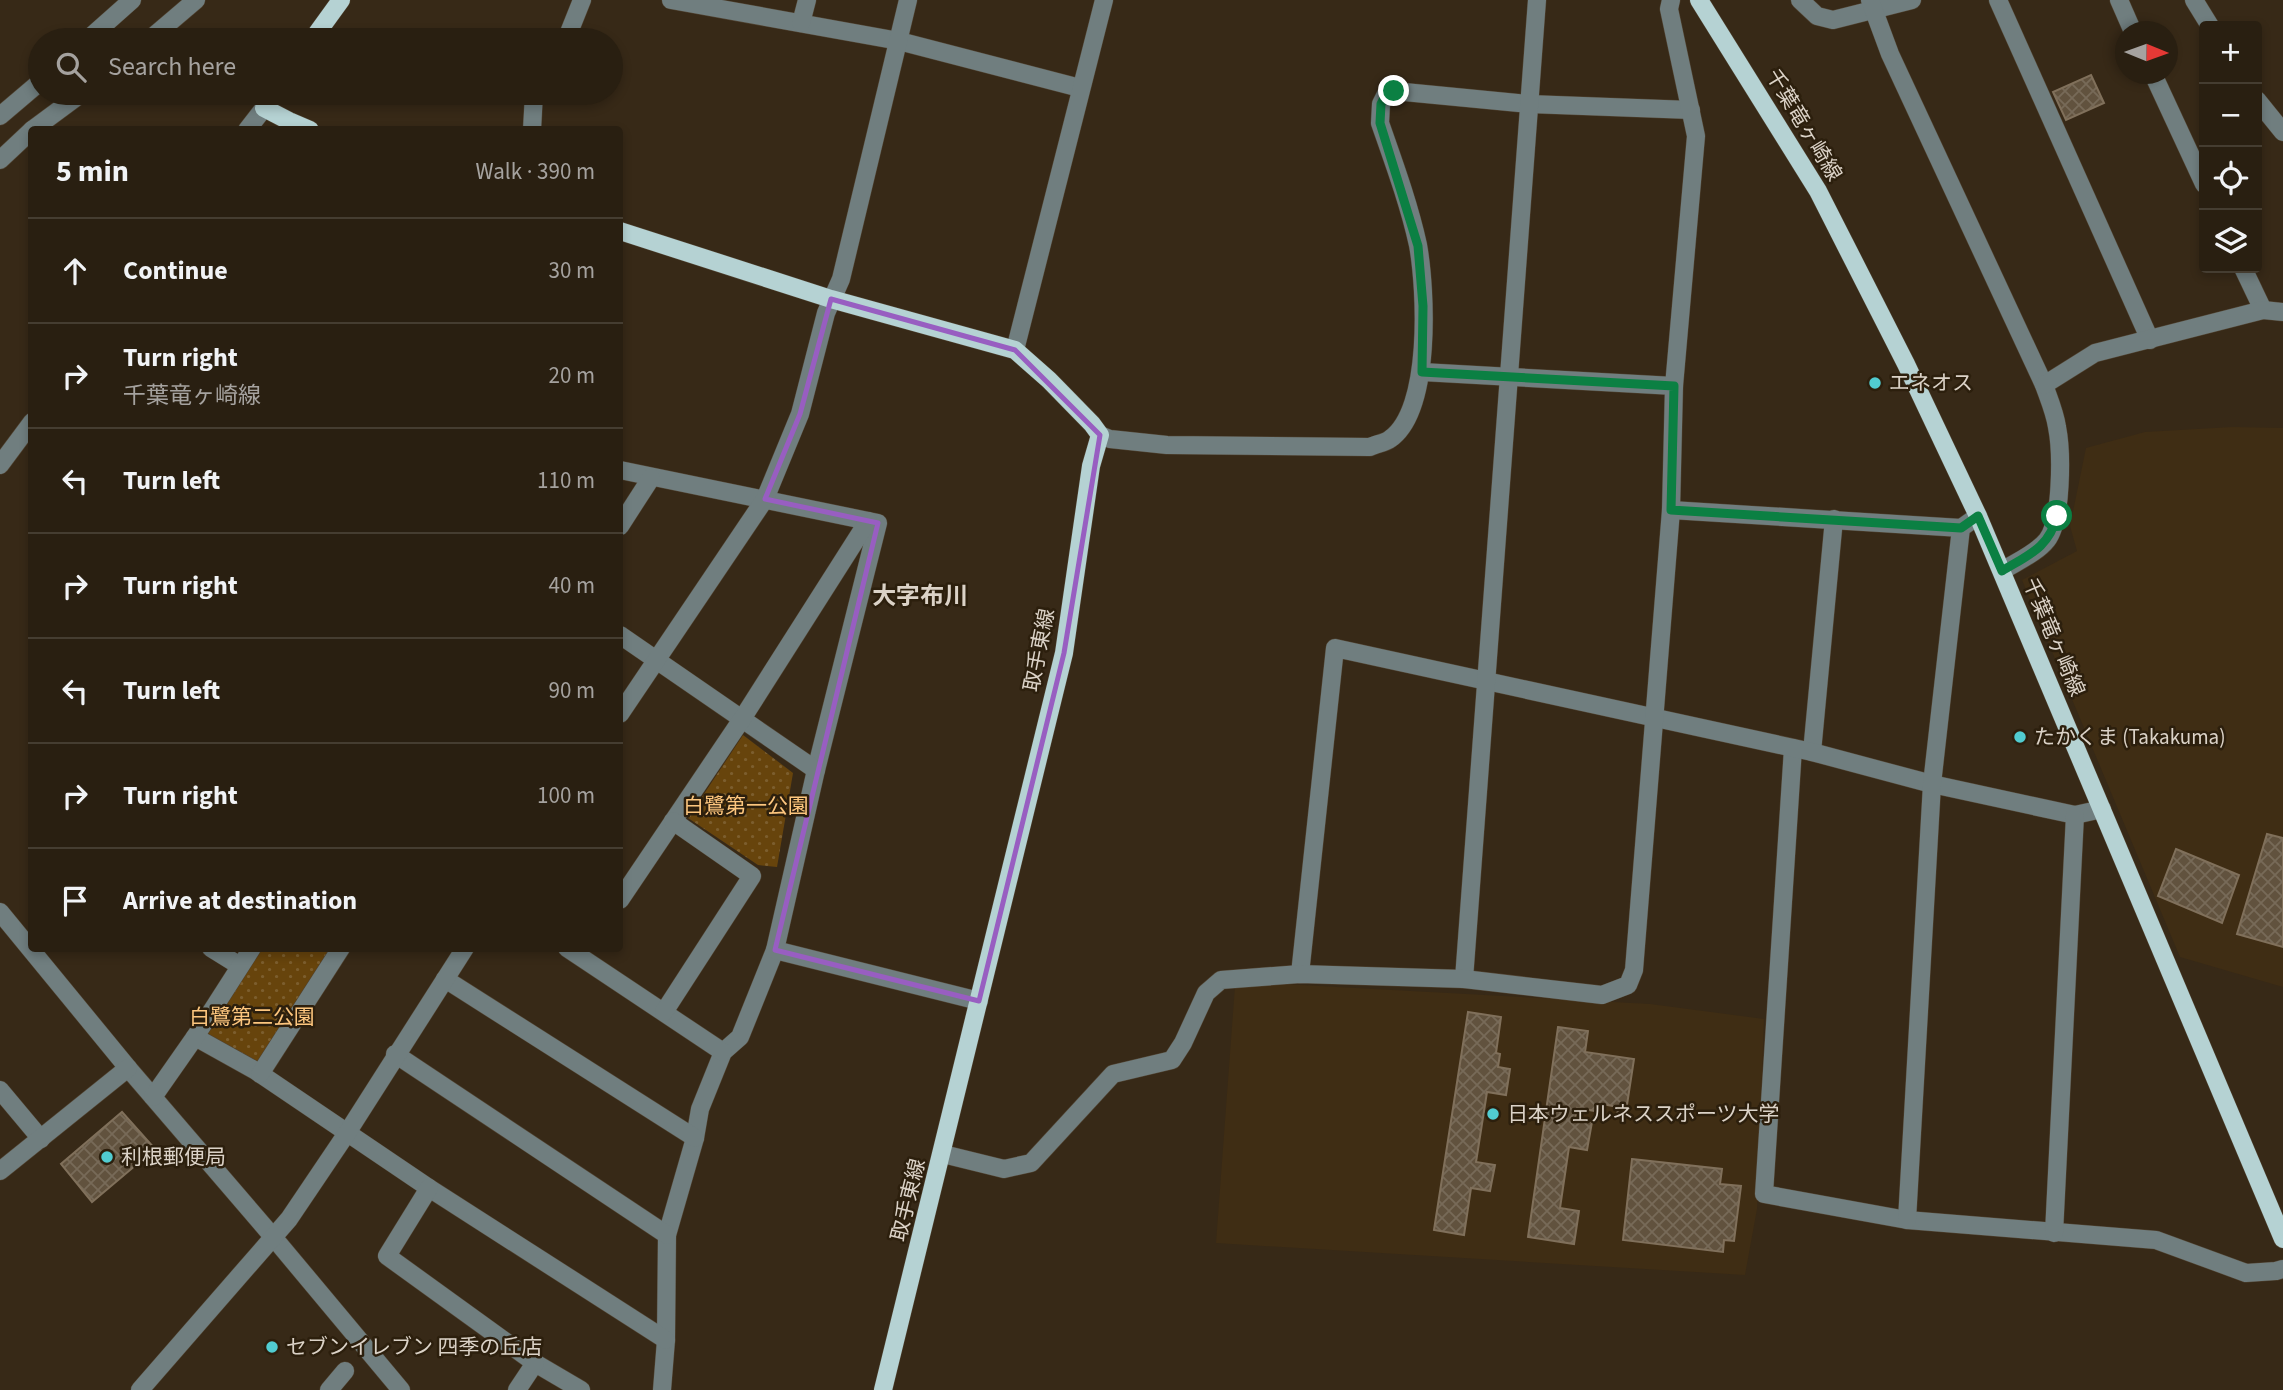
<!DOCTYPE html>
<meta charset="utf-8">
<style>
:root{--surface:#291f11;--page:#352c1f;--text:#f1f3f6;--muted:#a5a29f;--line:#453d31}
body{margin:0;font-family:"Source Sans 3","Noto Sans JP",sans-serif;background:var(--page);color:var(--text)}
.controls{position:absolute;right:21px;top:21px;display:grid;overflow:hidden;border-radius:7px;box-shadow:0 4px 10px #0003}
.controls button{width:63px;height:63px;display:grid;place-items:center;padding:0;border:0;border-bottom:2px solid var(--line);background:var(--surface);color:var(--text);font:35px sans-serif}
.compass{position:absolute;left:2115px;top:21px;width:63px;height:63px;border-radius:50%;background:var(--surface);box-shadow:0 4px 10px #0003;rotate:91deg}
.stop{position:absolute;width:21px;height:21px;margin:-16px;border:5px solid #0b8043;border-radius:50%;background:#fff}
.stop.end{background:#0b8043;border-color:#fff;box-shadow:0 2px 7px #0008}
.list{margin:0;padding:0;list-style:none}
h2{display:flex;justify-content:space-between;align-items:center;height:91px;margin:0;padding:0 28px;font-size:30px}
h2 small{font-size:23px;font-weight:400;color:var(--muted)}
.list li{display:grid;grid-template-columns:46px 1fr auto;gap:21px;align-items:center;box-sizing:border-box;height:105px;padding:0 28px;border-top:2px solid var(--line)}
.list b{display:block;font-size:26px;white-space:nowrap}
.list p{margin:0;font-size:23px;white-space:nowrap;color:var(--muted)}
.list em{font-size:23px;font-style:normal;color:var(--muted)}
.icon{flex:none;width:38px;height:38px;fill:none;stroke:currentColor;stroke-width:2;stroke-linecap:round;stroke-linejoin:round}
.map{position:relative;flex:none;width:2283px;height:1390px;overflow:hidden}
.search{position:absolute;background:var(--surface);box-shadow:0 4px 10px #0003;left:28px;top:28px;width:595px;height:77px;display:flex;align-items:center;gap:18px;box-sizing:border-box;padding:0 24px;border-radius:38px;color:var(--muted);font-size:26px}
.panel{position:absolute;background:var(--surface);box-shadow:0 4px 10px #0003;left:28px;top:126px;width:595px;height:826px;border-radius:7px}
.map>svg:first-child{display:block}
.built{fill:#3f2d14}
.park{fill:url(#park-dots)}
.building{fill:url(#building-cross-hatch);stroke:#80705b;stroke-width:2}
.lines{fill:none;stroke-linecap:round;stroke-linejoin:round}
.minor-casing{stroke:#514433;stroke-width:19}
.major-casing{stroke:#514433;stroke-width:19}
.minor{stroke:#707e7f;stroke-width:18}
.major{stroke:#b5d2d3;stroke-width:18}
.route{stroke:#0b8043;stroke-width:9}
.marked{fill:none;stroke:#985ec1;stroke-width:5;stroke-linejoin:round}
.poi-dot{fill:#51ccd1;stroke:#2c1f0d;stroke-width:2.5}
.labels{text-anchor:middle;stroke-width:5;stroke-linejoin:round;paint-order:stroke}
.street-label{font-size:21px;fill:#dbd2c7;stroke:#2c1f0d}
.poi-label{font-size:21px;fill:#dbd2c7;stroke:#2c1f0d;text-anchor:start}
.park-label{font-size:21px;fill:#fdc67e;stroke:#2c1f0d}
.quarter-label{font-size:24px;font-weight:bold;fill:#dbd2c7;stroke:#2c1f0d}
</style>
<div class="map">
<svg width="2283" height="1390" viewBox="0 0 2283 1390">
<defs>
<pattern id="park-dots" width="8" height="8" patternUnits="userSpaceOnUse" patternTransform="scale(1.75)"><rect width="8" height="8" fill="#67440c"/><path d="M2 2h.1M6 6h.1" fill="none" stroke="#7c5e2e" stroke-width="1.8" stroke-linecap="round"/></pattern>
<pattern id="building-cross-hatch" width="8" height="8" patternUnits="userSpaceOnUse" patternTransform="scale(1.75)"><rect width="8" height="8" fill="#61523e"/><path d="M0 0l8 8M0 8l8-8" fill="none" stroke="#776a58"/></pattern>
</defs>
<rect width="100%" height="100%" fill="#372917"/>
<!-- built -->
<g class="built">
<polygon points="2232,427 2283,428 2283,987 2180,957 2022,580 2077,551 2070,526 2086,448 2145,432"/>
<polygon points="1282,984 1650,1004 1764,1019 1757,1209 1745,1275 1216,1243 1235,986"/>
</g>
<!-- park -->
<g class="park">
<polygon points="743,735 793,773 777,867 758,865 688,818"/>
<polygon points="258,949 336,949 256,1071 203,1030"/>
</g>
<!-- building -->
<g class="building">
<polygon points="2091,75 2104,103 2066,120 2053,92"/>
<polygon points="2267,834 2283,838 2283,947 2237,934"/>
<polygon points="2176,849 2239,875 2222,923 2158,896"/>
<polygon points="1468,1012 1501,1017 1496,1053 1500,1054 1498,1067 1510,1069 1506,1095 1487,1092 1476,1162 1495,1165 1490,1191 1471,1188 1464,1235 1434,1230"/>
<polygon points="1558,1027 1588,1031 1585,1052 1634,1059 1625,1118 1617,1117 1618,1107 1602,1104 1601,1112 1577,1108 1575,1119 1592,1122 1587,1150 1569,1147 1560,1208 1579,1211 1574,1244 1528,1237"/>
<polygon points="122,1112 155,1149 92,1202 61,1164"/>
<polygon points="1632,1159 1722,1169 1720,1184 1741,1186 1734,1241 1724,1240 1723,1252 1623,1240"/>
</g>
<g class="lines">
<!-- minor casing -->
<g class="minor-casing">
<g id="minor">
<polyline points="671,0 899,41 1080,88"/>
<polyline points="1800,0 1817,16 1833,20 1912,0"/>
<path d="M 1870,0 L 1890,54 L 2044,385 C 2049,399 2055,413 2057,427 C 2062,452 2062,521 2047,540 C 2037,553 2016,562 2002,571"/>
<polyline points="1998,0 2150,340"/>
<polyline points="2119,0 2133,32"/>
<polyline points="2194,0 2210,26"/>
<polyline points="801,23 807,0"/>
<polyline points="87,40 132,0"/>
<polyline points="149,40 196,0"/>
<polyline points="566,40 582,0"/>
<polyline points="2153,74 2204,184"/>
<polyline points="2257,100 2283,132"/>
<polyline points="0,116 40,82"/>
<polyline points="32,130 82,93"/>
<polyline points="247,130 264,108"/>
<polyline points="532,130 534,93"/>
<polyline points="0,160 32,130"/>
<polyline points="2243,268 2263,310"/>
<polyline points="1015,350 1104,0"/>
<polyline points="1422,372 1674,386"/>
<polyline points="2044,385 2095,353 2263,310 2283,312"/>
<path d="M 1100,435 L 1110,439 L 1167,445 L 1370,447 C 1376,444 1385,443 1390,439 C 1432,410 1426,290 1418,245 C 1409,204 1394,163 1380,123 L 1381,104 L 1386,94 L 1394,91 L 1529,104 L 1691,110"/>
<polyline points="0,465 32,422"/>
<polyline points="620,470 878,523 816,770 775,950 740,1037 723,1052 700,1109 695,1138 667,1235 666,1340 662,1390"/>
<polyline points="1671,510 1961,528"/>
<polyline points="620,526 651,478"/>
<polyline points="620,635 816,770"/>
<polyline points="620,714 765,499 800,414 826,313 841,279 908,0"/>
<polyline points="1793,748 1764,1194 1907,1220 2156,1240 2246,1273 2276,1271 2283,1269"/>
<polyline points="1812,752 1834,519"/>
<polyline points="620,900 742,719 868,521"/>
<polyline points="0,912 128,1068 274,1238 401,1390"/>
<polyline points="211,948 240,966"/>
<polyline points="567,948 723,1052"/>
<polyline points="775,950 979,1001"/>
<polyline points="1300,974 1335,648 1812,752 1932,784 2075,815 2102,809"/>
<polyline points="445,979 695,1138"/>
<polyline points="1464,979 1537,0"/>
<polyline points="664,1012 752,876 673,821"/>
<polyline points="195,1037 256,1071 429,1188 666,1340"/>
<polyline points="395,1054 667,1235"/>
<polyline points="260,1074 341,948"/>
<polyline points="0,1090 41,1139"/>
<polyline points="153,1097 195,1037 252,948"/>
<polyline points="943,1154 1004,1169 1031,1163 1113,1074 1172,1060 1183,1043 1206,993 1221,980 1300,974 1464,979 1602,995 1628,985 1634,970 1671,510 1674,386 1696,136 1669,9 1671,0"/>
<polyline points="0,1171 128,1068"/>
<polyline points="429,1188 387,1256 535,1363 581,1390"/>
<polyline points="1907,1220 1932,784 1961,528 1978,516"/>
<polyline points="2054,1233 2075,815"/>
<polyline points="140,1390 289,1219 347,1133 465,948"/>
<polyline points="329,1390 345,1371"/>
<polyline points="517,1390 535,1363"/>
</g>
</g>
<!-- major casing -->
<g class="major-casing">
<g id="major">
<polyline points="1699,0 1818,191 1906,364 1978,516 2283,1239"/>
<polyline points="312,40 341,0"/>
<polyline points="274,93 264,108 289,121 310,130"/>
<polyline points="620,231 831,299 1015,350 1049,380 1092,424 1100,435 1091,466 1064,653 883,1390"/>
</g>
</g>
<!-- minor -->
<use href="#minor" class="minor"/>
<!-- major -->
<use href="#major" class="major"/>
</g>
<g class="lines">
<!-- route -->
<path class="route" d="M 1394,91 L 1386,94 L 1381,104 L 1380,123 L 1418,246 L 1423,306 L 1422,372 L 1674,386 L 1671,510 L 1961,528 L 1978,516 L 2002,571 C 2028,555 2049,548 2057,516"/>
</g>
<!-- marked area -->
<path class="marked" d="M 831,299 L 1015,350 L 1100,435 L 1064,653 L 979,1001 L 775,950 L 878,523 L 765,499 L 800,414 Z"/>
<!-- markers -->
<g class="poi-dot">
<circle cx="1875" cy="383" r="7"/>
<circle cx="2020" cy="737" r="7"/>
<circle cx="1493" cy="1114" r="7"/>
<circle cx="107" cy="1157" r="7"/>
<circle cx="272" cy="1347" r="7"/>
</g>
<g class="labels">
<!-- street labels -->
<g class="street-label">
<text transform="translate(1804 125) rotate(59)" y="7">千葉竜ヶ崎線</text>
<text transform="translate(2054 637) rotate(67)" y="7">千葉竜ヶ崎線</text>
<text transform="translate(1039 650) rotate(-79)" y="7">取手東線</text>
<text transform="translate(908 1200) rotate(-76)" y="7">取手東線</text>
</g>
<!-- poi labels -->
<g class="poi-label">
<text x="1889" y="390">エネオス</text>
<text x="2034" y="744">たかくま (Takakuma)</text>
<text x="1507" y="1121">日本ウェルネススポーツ大学</text>
<text x="121" y="1164">利根郵便局</text>
<text x="286" y="1354">セブンイレブン 四季の丘店</text>
</g>
<!-- park labels -->
<g class="park-label">
<text x="746" y="813">白鷺第一公園</text>
<text x="252" y="1024">白鷺第二公園</text>
</g>
<!-- quarter labels -->
<g class="quarter-label">
<text x="920" y="604">大字布川</text>
</g>
</g>
</svg>
<div class="controls">
<button>+</button>
<button>−</button>
<button><svg class="icon" aria-label="locate" viewBox="0 0 24 24"><circle cx="12" cy="12" r="6"/><path d="M12 2v4M12 18v4M2 12h4M18 12h4"/></svg></button>
<button><svg class="icon" aria-label="layers" viewBox="0 0 24 24"><path d="M12 4l9 5-9 5-9-5zM3 14l9 5 9-5"/></svg></button>
</div>
<svg class="compass" viewBox="-18 -18 36 36"><path d="M0-13l5 13h-10z" fill="#e53935"/><path d="M0 13l5-13h-10z" fill="#a5a29f"/></svg>
<div class="stop" style="left:2057px;top:516px"></div>
<div class="stop end" style="left:1394px;top:91px"></div>
<div class="search"><svg class="icon" aria-label="search" viewBox="0 0 24 24"><circle cx="10" cy="10" r="6"/><path d="M15 15l6 6"/></svg>Search here</div>
<section class="panel">
<h2>5 min<small>Walk · 390 m</small></h2>
<ul class="list">
<li><svg class="icon" aria-label="ahead" viewBox="0 0 24 24"><path d="M12 20V5M6 11l6-6 6 6"/></svg><div><b>Continue</b></div><em>30 m</em></li>
<li><svg class="icon" aria-label="right" viewBox="0 0 24 24"><path d="M7 20v-9h11M14 6l5 5-5 5"/></svg><div><b>Turn right</b><p>千葉竜ヶ崎線</p></div><em>20 m</em></li>
<li><svg class="icon" aria-label="left" viewBox="0 0 24 24"><path d="M17 20v-9H6M10 6l-5 5 5 5"/></svg><div><b>Turn left</b></div><em>110 m</em></li>
<li><svg class="icon" aria-label="right" viewBox="0 0 24 24"><path d="M7 20v-9h11M14 6l5 5-5 5"/></svg><div><b>Turn right</b></div><em>40 m</em></li>
<li><svg class="icon" aria-label="left" viewBox="0 0 24 24"><path d="M17 20v-9H6M10 6l-5 5 5 5"/></svg><div><b>Turn left</b></div><em>90 m</em></li>
<li><svg class="icon" aria-label="right" viewBox="0 0 24 24"><path d="M7 20v-9h11M14 6l5 5-5 5"/></svg><div><b>Turn right</b></div><em>100 m</em></li>
<li><svg class="icon" aria-label="arrive" viewBox="0 0 24 24"><path d="M6 21V4h12l-3 4 3 4H6"/></svg><div><b>Arrive at destination</b></div></li>
</ul>
</section>
</div>
